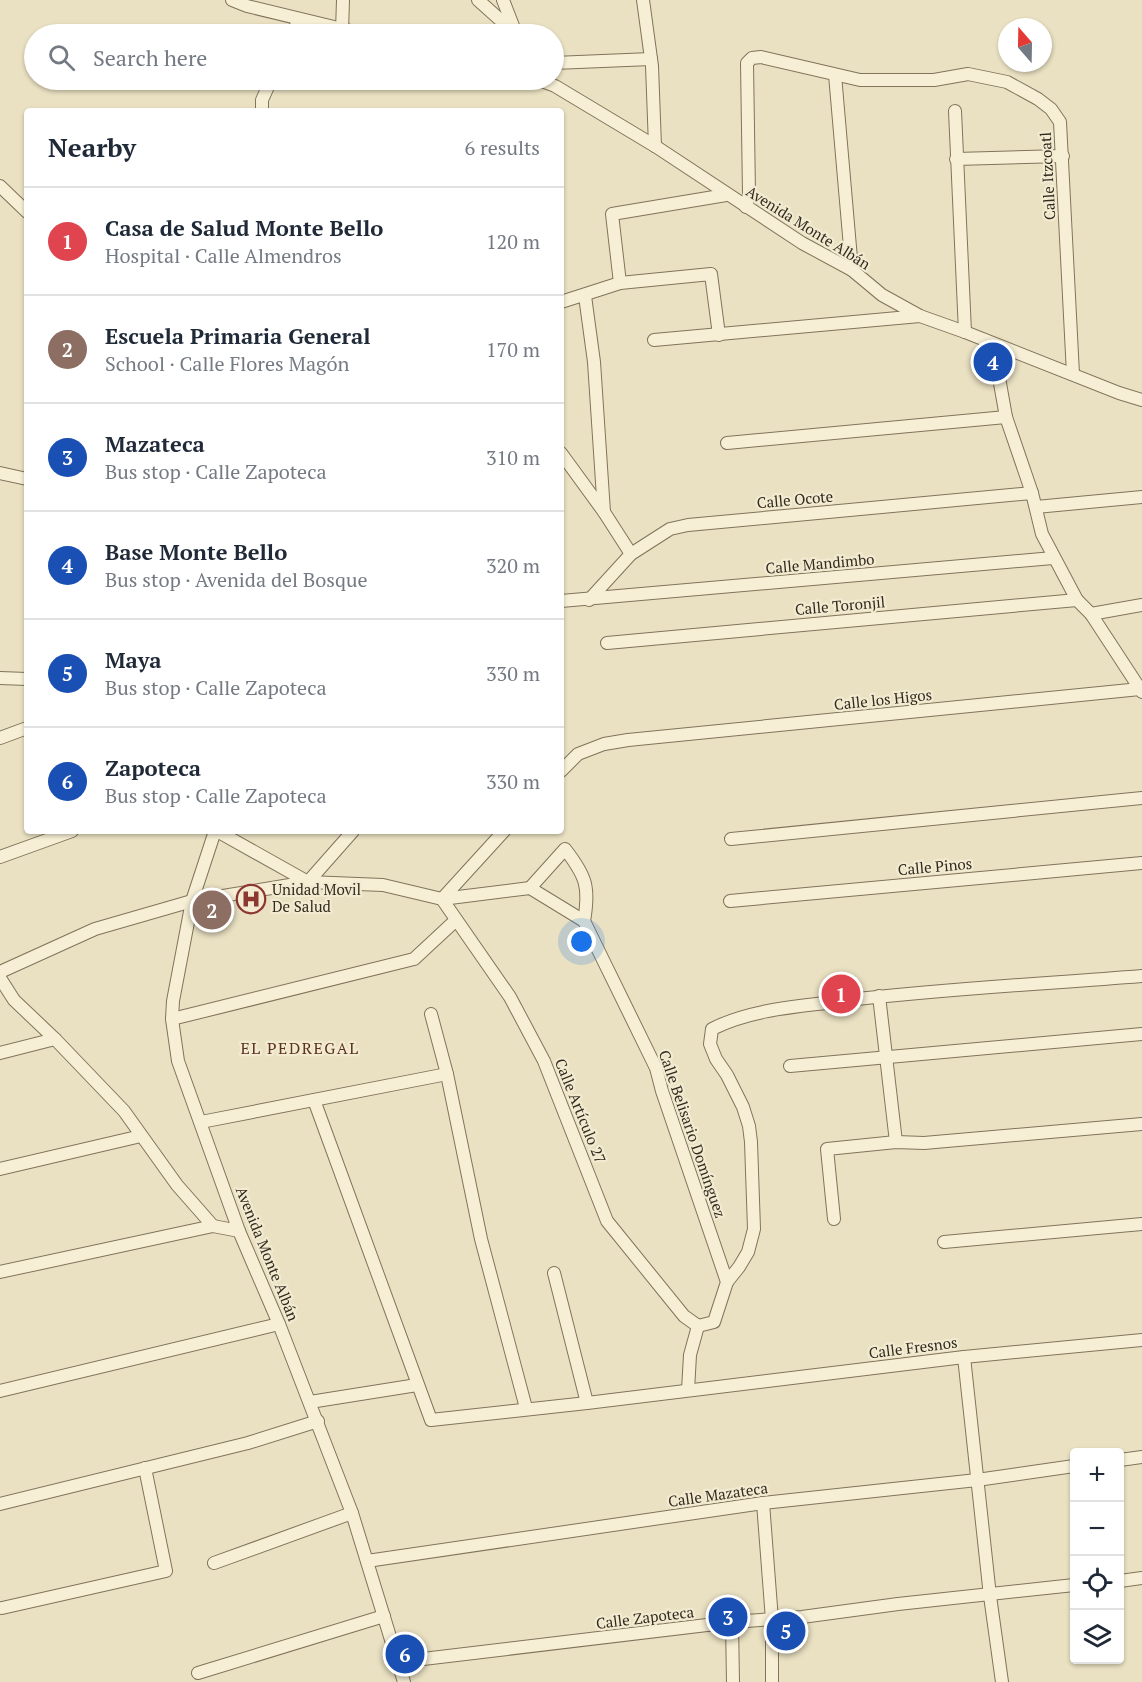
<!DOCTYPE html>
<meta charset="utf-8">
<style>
:root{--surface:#fff;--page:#f2f2f3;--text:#1f2937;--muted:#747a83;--line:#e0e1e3;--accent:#7c3aed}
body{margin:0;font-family:"PT Serif",serif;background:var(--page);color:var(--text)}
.controls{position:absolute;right:18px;bottom:18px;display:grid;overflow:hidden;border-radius:6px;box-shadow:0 2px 4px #0004}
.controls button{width:54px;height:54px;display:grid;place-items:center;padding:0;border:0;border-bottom:2px solid var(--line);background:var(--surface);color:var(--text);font:30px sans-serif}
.compass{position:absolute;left:998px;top:18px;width:54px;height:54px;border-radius:50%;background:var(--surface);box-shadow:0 2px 4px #0004;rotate:340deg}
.you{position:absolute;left:582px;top:942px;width:21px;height:21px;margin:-15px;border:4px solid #fff;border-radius:50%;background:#1a73e8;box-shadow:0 0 0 9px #1a73e833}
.badge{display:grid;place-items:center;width:39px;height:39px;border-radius:50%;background:var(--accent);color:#fff;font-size:20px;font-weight:700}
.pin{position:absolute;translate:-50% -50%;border:3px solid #fff;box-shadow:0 2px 6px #0006}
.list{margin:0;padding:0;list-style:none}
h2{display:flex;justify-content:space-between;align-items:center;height:78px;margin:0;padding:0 24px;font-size:26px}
h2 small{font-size:20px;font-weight:400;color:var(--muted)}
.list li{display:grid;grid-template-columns:39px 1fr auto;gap:18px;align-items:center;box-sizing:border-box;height:108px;padding:0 24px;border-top:2px solid var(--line)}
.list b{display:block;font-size:22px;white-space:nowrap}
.list p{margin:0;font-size:20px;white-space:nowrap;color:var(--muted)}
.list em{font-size:20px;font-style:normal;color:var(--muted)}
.icon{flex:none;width:33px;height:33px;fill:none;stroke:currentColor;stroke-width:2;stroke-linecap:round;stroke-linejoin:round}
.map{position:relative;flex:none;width:1142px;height:1682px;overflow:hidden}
.search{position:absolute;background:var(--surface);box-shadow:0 2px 4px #0004;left:24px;top:24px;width:540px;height:66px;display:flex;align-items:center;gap:15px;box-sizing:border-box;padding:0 21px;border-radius:33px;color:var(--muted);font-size:22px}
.panel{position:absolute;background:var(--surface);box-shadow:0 2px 4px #0004;left:24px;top:108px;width:540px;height:726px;border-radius:6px}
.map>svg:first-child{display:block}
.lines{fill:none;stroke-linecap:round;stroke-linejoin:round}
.street-casing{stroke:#82735b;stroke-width:14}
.street{stroke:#f6efd5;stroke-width:12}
.labels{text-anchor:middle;stroke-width:4.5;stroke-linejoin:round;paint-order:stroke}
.street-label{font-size:15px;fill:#332a1e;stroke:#f2ebd1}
.poi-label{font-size:15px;fill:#332a1e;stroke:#f2ebd1;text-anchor:start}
.neighbourhood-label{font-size:16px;letter-spacing:1.5px;fill:#5c3221;stroke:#f2ebd1}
</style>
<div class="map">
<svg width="1142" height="1682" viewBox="0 0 1142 1682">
<rect width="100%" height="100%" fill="#eae1c2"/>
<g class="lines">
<!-- street casing -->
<g class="street-casing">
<g id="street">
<polyline points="232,0 247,6 363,34"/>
<polyline points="478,0 516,34"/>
<polyline points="503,0 515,31"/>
<polyline points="643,0 652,66 655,146"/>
<polyline points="342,31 343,0"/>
<polyline points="292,34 299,19"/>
<polyline points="554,63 651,59"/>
<polyline points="835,75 852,270"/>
<polyline points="539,80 555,86 655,146 802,243 852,270 882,295 920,316 965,332 1119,393 1142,400"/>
<polyline points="262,111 262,100 271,80"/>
<polyline points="955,111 965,332"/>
<polyline points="956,159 1063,156"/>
<polyline points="0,186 27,212"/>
<polyline points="746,207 749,194 747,63 752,58 761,57 860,80 934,80 968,74 1007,82 1038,99 1051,109 1060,122 1073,374"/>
<polyline points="620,283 612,214 726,195"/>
<polyline points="585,296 594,362 604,512"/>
<polyline points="561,302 620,283 711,274 719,335"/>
<polyline points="654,340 920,316"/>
<polyline points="993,344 1006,417 1032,493 1042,534 1077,600 1091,614 1142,692"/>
<polyline points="727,443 1006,417"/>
<polyline points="561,453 604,512 631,554"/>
<polyline points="0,473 27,479"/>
<polyline points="1036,507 1142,497"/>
<polyline points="589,600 631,554 670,529 688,525 1032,493"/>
<polyline points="561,601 1053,558"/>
<polyline points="1091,614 1142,605"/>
<polyline points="607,643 1077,600"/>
<polyline points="0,678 27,679"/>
<polyline points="0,738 27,728"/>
<polyline points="561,771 578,754 604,744 628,740 1140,689"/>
<polyline points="215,831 192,901 173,1001 172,1019 178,1061 239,1231 279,1324 352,1513 404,1682"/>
<polyline points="217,831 308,882 383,885 442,899 530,888 584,921 656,1068 662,1091 727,1282 714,1322 698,1326"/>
<polyline points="731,839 1142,798"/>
<polyline points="0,857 72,831"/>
<path d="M 530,888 L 565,849 C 586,876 590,887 584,921"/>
<polyline points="442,899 510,997 544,1061 607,1221 684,1316 698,1326"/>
<polyline points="442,899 504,831"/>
<polyline points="730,901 1142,863"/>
<polyline points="0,972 95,929 192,901 308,882 353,831"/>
<polyline points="0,978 14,1000 55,1039 124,1111 177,1185 213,1226"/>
<polyline points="879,996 896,1142"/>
<polyline points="431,1014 447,1074 481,1239 526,1408"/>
<polyline points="172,1019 414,959 456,920"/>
<polyline points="0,1053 55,1039"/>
<polyline points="790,1066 1142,1034"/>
<polyline points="314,1100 431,1420 587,1403 964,1357 1142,1340"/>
<polyline points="201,1122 447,1074"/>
<polyline points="0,1169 141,1136"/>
<polyline points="834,1219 827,1149 896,1142 924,1143 1142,1124"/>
<polyline points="944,1242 1142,1224"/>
<polyline points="0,1272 213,1226 239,1231"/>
<polyline points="554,1273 587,1403"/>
<path d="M 727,1282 L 739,1267 L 748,1252 L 754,1229 L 751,1142 L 749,1126 L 743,1107 L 727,1075 L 716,1059 L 710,1044 L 712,1029 C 751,1009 797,1007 841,1001 C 941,989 1042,984 1142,976"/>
<polyline points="964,1357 990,1596 1002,1682"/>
<polyline points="688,1390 690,1355 698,1326"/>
<polyline points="0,1391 279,1324"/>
<polyline points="310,1402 417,1385"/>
<polyline points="1120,1460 1142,1457"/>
<polyline points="763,1503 772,1620 772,1682"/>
<polyline points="0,1504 248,1443 318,1421"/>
<polyline points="367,1561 763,1503 977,1480 1074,1466"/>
<polyline points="214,1563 352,1513"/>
<polyline points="1120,1581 1142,1578"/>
<polyline points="2,1608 166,1571 145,1468"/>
<polyline points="732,1622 733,1682"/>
<polyline points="398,1662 732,1622 802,1617 898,1604 1074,1585"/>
<polyline points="198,1673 384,1616"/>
</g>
</g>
<!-- street -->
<use href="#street" class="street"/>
</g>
<!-- icons -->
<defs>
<g id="hospital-ring" transform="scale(1.5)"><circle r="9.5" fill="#f2ebd1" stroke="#8c3730" stroke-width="1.5"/><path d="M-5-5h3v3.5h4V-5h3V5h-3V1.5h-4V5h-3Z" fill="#8c3730"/></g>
</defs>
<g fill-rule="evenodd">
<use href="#hospital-ring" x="251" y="899"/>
</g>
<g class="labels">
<!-- street labels -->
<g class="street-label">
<text transform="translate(1048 176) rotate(-93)" y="5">Calle Itzcoatl</text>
<text transform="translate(808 228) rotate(32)" y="5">Avenida Monte Albán</text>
<text transform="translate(795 500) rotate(-5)" y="5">Calle Ocote</text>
<text transform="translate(820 564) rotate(-5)" y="5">Calle Mandimbo</text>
<text transform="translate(840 606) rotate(-5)" y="5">Calle Toronjil</text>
<text transform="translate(883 700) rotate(-6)" y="5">Calle los Higos</text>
<text transform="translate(935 867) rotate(-5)" y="5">Calle Pinos</text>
<text transform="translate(580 1111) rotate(68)" y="5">Calle Artículo 27</text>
<text transform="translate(692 1134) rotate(71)" y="5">Calle Belisario Domínguez</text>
<text transform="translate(267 1254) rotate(68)" y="5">Avenida Monte Albán</text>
<text transform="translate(913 1348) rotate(-7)" y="5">Calle Fresnos</text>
<text transform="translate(718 1495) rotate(-8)" y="5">Calle Mazateca</text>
<text transform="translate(645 1618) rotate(-7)" y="5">Calle Zapoteca</text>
</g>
<!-- poi labels -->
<g class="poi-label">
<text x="272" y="895">Unidad Movil<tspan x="272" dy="17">De Salud</tspan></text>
</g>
<!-- neighbourhood labels -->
<g class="neighbourhood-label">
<text x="300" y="1054">EL PEDREGAL</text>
</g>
</g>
</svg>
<div class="controls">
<button>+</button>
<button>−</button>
<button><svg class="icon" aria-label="locate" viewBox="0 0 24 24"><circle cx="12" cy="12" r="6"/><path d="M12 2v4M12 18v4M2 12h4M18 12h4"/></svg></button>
<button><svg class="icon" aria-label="layers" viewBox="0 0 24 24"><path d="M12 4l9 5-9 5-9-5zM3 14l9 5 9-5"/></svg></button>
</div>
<svg class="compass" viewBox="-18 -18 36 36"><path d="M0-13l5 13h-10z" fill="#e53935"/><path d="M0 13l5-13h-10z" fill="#747a83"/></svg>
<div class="you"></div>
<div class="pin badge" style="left:841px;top:994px;background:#e0444e">1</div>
<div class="pin badge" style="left:212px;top:910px;background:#8d6e63">2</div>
<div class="pin badge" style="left:728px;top:1617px;background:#1a4fb4">3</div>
<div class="pin badge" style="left:993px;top:362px;background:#1a4fb4">4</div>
<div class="pin badge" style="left:786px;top:1631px;background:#1a4fb4">5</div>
<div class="pin badge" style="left:405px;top:1654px;background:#1a4fb4">6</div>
<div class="search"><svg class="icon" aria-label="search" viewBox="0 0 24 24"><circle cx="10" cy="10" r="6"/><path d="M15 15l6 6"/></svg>Search here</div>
<section class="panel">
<h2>Nearby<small>6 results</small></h2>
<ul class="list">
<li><span class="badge" style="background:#e0444e">1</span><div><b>Casa de Salud Monte Bello</b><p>Hospital · Calle Almendros</p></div><em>120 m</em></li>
<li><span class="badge" style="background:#8d6e63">2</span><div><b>Escuela Primaria General</b><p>School · Calle Flores Magón</p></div><em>170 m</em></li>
<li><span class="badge" style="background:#1a4fb4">3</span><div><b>Mazateca</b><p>Bus stop · Calle Zapoteca</p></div><em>310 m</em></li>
<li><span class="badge" style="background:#1a4fb4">4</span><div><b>Base Monte Bello</b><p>Bus stop · Avenida del Bosque</p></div><em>320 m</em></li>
<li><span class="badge" style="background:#1a4fb4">5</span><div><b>Maya</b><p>Bus stop · Calle Zapoteca</p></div><em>330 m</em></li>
<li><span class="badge" style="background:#1a4fb4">6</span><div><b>Zapoteca</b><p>Bus stop · Calle Zapoteca</p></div><em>330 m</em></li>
</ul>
</section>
</div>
